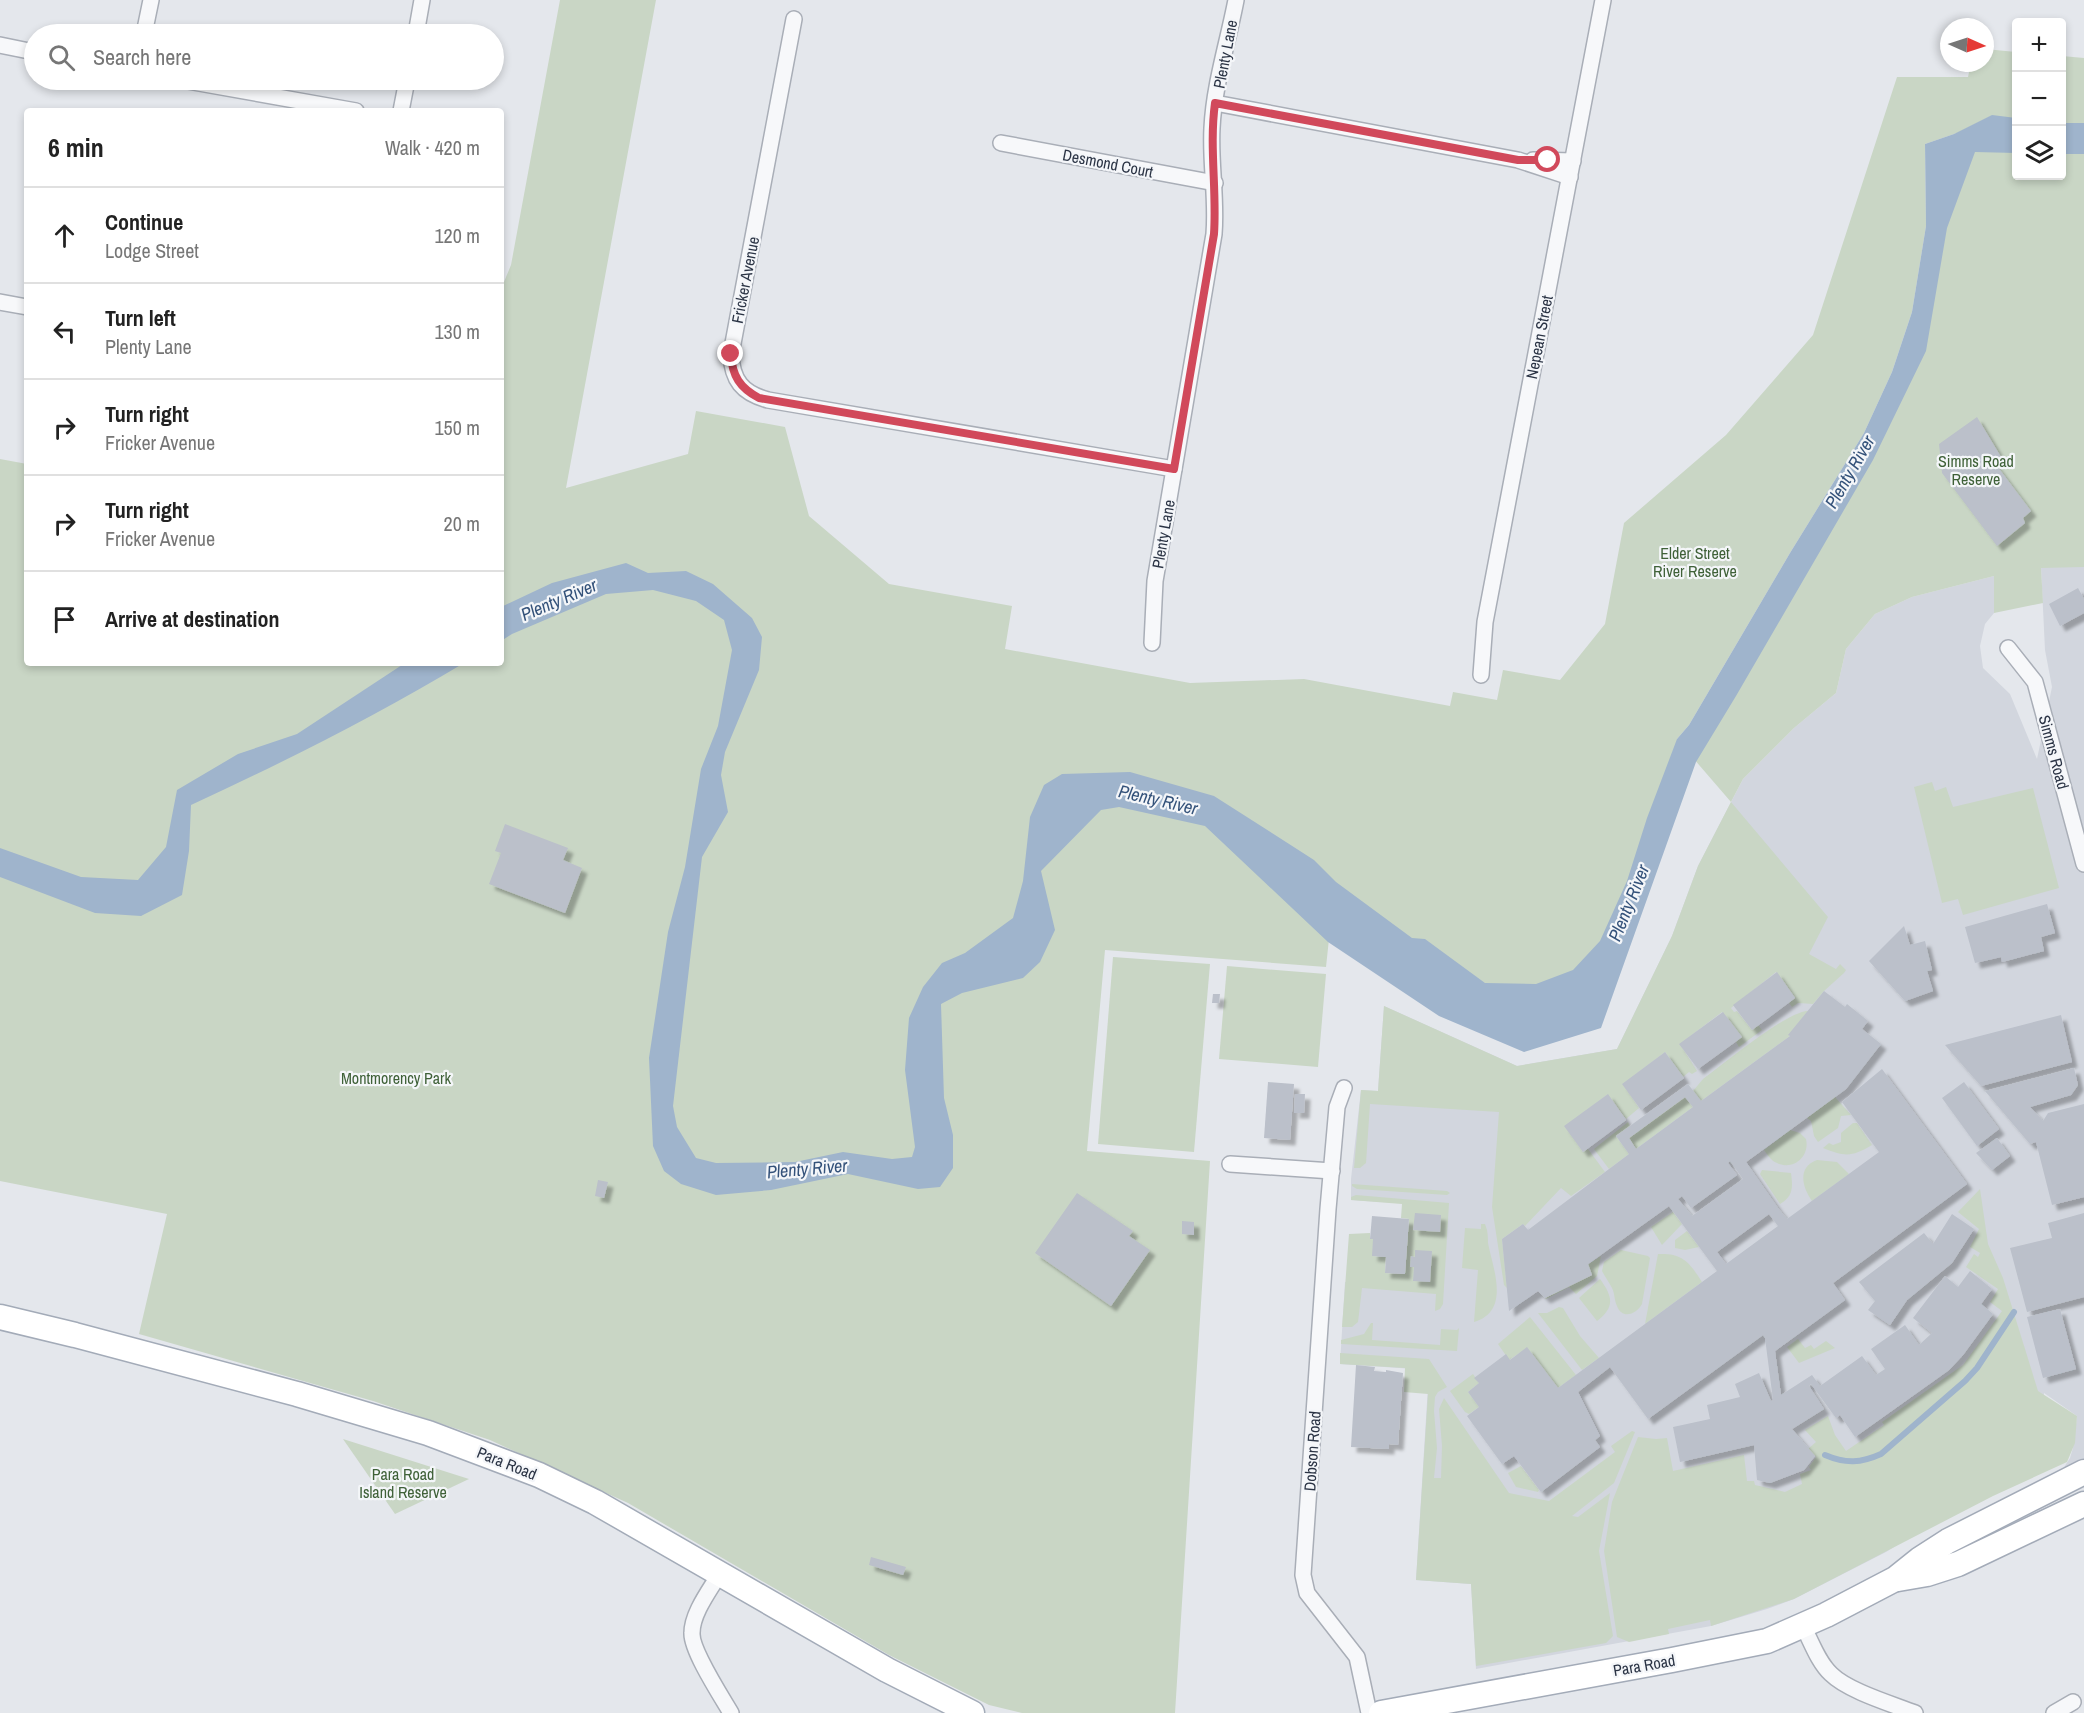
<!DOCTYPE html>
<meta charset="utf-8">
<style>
:root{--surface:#fff;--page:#f2f2f2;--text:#222;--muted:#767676;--line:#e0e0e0}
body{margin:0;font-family:"Archivo Narrow",sans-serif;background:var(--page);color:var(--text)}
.controls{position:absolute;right:18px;top:18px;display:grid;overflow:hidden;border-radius:6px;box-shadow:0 3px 9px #0003}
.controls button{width:54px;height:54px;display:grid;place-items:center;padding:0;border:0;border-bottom:2px solid var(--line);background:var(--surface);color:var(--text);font:30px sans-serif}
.compass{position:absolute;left:1940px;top:18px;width:54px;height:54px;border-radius:50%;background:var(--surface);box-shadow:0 3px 9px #0003;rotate:93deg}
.stop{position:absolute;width:18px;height:18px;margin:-14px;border:4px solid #d1495b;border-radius:50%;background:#fff}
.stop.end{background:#d1495b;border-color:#fff;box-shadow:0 2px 6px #0008}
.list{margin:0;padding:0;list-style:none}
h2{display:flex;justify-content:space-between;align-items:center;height:78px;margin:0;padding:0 24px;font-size:26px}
h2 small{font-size:20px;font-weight:400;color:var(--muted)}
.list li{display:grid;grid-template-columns:39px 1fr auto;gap:18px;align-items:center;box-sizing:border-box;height:96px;padding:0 24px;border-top:2px solid var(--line)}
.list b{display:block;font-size:22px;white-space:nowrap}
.list p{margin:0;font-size:20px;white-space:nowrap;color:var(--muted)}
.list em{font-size:20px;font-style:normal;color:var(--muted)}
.icon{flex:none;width:33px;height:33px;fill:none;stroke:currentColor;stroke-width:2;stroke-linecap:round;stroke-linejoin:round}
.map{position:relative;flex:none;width:2084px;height:1713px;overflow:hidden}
.search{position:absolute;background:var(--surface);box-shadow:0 3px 9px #0003;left:24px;top:24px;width:480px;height:66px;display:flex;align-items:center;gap:15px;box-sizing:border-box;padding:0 21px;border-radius:33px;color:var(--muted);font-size:22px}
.panel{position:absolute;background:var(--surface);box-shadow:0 3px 9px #0003;left:24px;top:108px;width:480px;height:558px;border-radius:6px}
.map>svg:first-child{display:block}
.built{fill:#d2d6de}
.green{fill:#c9d6c5;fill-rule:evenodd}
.water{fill:#9fb4cc}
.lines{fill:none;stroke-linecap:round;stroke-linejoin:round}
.stream{stroke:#9fb4cc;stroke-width:6}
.building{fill:#bbc0ca;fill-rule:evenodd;filter:url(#shadow)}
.street-casing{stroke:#a9aeb7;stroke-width:18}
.primary-casing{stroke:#a3abb8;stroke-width:27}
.street{stroke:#f7f8fa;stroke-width:15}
.primary{stroke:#fff;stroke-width:24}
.route{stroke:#d1495b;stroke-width:8}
.labels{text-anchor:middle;stroke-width:4.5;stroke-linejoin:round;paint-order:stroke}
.street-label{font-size:16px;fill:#2b3445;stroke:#f4f6f9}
.park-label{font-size:16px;fill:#3f6138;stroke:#f4f6f9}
.water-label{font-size:18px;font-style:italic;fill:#34527a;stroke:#f4f6f9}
</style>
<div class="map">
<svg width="2084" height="1713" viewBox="0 0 2084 1713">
<defs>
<filter id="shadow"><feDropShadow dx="5.5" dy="5.5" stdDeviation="1.5" flood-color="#0004"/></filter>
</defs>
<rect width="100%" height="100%" fill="#e4e7ec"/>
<!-- built -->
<polygon class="built" points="2041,567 2084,567 2084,1461 2061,1472 2070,1458 2073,1448 2077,1416 2044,1393 2042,1455 1886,1552 1794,1599 1767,1609 1711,1626 1476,1669 1471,1584 1416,1580 1429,1370 1340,1364 1345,1282 1435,1289 1441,1206 1351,1200 1351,1179 1361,1090 1378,1091 1384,1006 1517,1066 1617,1049 1672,936 1698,866 1743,779 1794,728 1836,693 1846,649 1875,614 1912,597 1994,576 1994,613 1985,624 1980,646 1983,668 2010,694 2037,759 2052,687 2045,650"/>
<!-- green -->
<g class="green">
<path d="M 560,0 L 656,0 L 566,488 L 688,454 L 696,411 L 785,427 L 809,516 L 889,584 L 1012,606 L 1005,649 L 1190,683 L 1304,679 L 1450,706 L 1453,692 L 1497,700 L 1503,670 L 1560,680 L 1605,624 L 1624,523 L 1726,435 L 1813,335 L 1897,77 L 1968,77 L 1971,63 L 1985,63 L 1985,49 L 2016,52 L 2016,176 L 2062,176 L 2062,56 L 2084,58 L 2084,567 L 2041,568 L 2043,603 L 1994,613 L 1994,576 L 1912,597 L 1875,614 L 1846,649 L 1836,693 L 1794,728 L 1743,779 L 1731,802 L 1828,917 L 1809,954 L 1836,969 L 1840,964 L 1846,970 L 1844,973 L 1824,991 L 1813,1004 L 1798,1003 L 1792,1007 L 1789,1003 L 1795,998 L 1776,972 L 1731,1008 L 1734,1012 L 1737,1011 L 1752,1030 L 1758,1025 L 1762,1030 L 1739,1047 L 1736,1042 L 1741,1037 L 1722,1012 L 1680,1044 L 1697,1071 L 1692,1074 L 1689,1072 L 1683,1077 L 1665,1052 L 1623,1084 L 1639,1108 L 1626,1119 L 1607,1095 L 1565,1126 L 1583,1152 L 1588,1149 L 1605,1172 L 1571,1196 L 1561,1188 L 1525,1226 L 1523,1224 L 1502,1239 L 1507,1288 L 1504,1285 L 1492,1207 L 1499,1112 L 1370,1104 L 1366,1163 L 1360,1168 L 1354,1168 L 1361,1090 L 1378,1091 L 1384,1006 L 1517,1066 L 1617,1049 L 1672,936 L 1698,866 L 1731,802 L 1687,751 L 1619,934 L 1518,1015 L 1332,911 L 1326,967 L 1105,950 L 1087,1151 L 1210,1161 L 1175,1713 L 1022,1713 L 989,1705 L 889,1655 L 628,1503 L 490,1440 L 373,1401 L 139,1334 L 167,1214 L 0,1181 L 0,459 L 27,464 L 27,663 L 501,663 L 501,289 L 511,265 ZM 1957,133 L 1905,368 L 1687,750 L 1677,739 L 1689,725 L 1790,553 L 1864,433 L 1892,372 L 1912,312 L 1926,226 L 1925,144 Z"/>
<polygon points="1932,782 1935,791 1946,787 1953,807 2033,788 2059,888 1963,915 1958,899 1942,903 1914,787"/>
<polygon points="1113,957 1210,964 1194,1152 1098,1144"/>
<polygon points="1227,966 1326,974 1318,1067 1219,1059"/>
<path d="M 1808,1011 L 1789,1035 L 1790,1036 L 1701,1101 L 1693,1091 L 1703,1079 C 1724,1064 1787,1011 1808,1011 Z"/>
<polygon points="1685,1097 1693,1107 1636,1149 1629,1138"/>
<polygon points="1835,1097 1851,1115 1841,1116 1838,1128 1818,1142 1814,1136 1811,1121 1807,1118"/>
<polygon points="1628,1122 1630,1126 1616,1136 1629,1154 1609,1169 1594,1149"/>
<path d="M 1853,1123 L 1857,1123 L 1872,1145 C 1852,1157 1845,1157 1823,1148 L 1829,1143 L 1833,1145 L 1841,1142 L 1841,1133 Z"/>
<path d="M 1790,1130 L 1800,1133 L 1806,1139 C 1810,1156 1794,1171 1777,1163 C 1771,1161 1767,1154 1764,1150 Z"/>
<path d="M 1817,1160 L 1837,1162 L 1849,1174 L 1812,1201 C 1802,1187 1797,1167 1817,1160 Z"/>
<path d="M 1762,1170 L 1791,1173 C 1793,1188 1793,1196 1780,1204 L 1760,1174 Z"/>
<polygon points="1352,1184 1447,1191 1450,1193 1447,1195 1357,1189 1352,1186"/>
<polygon points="1980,1189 1988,1244 2003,1278 2038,1391 2077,1416 2075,1443 2067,1462 1993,1496 1794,1599 1711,1626 1710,1620 1668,1629 1669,1634 1629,1642 1617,1637 1604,1551 1612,1502 1638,1437 1656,1439 1667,1438 1673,1471 1744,1455 1747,1481 1754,1481 1755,1485 1785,1492 1802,1484 1800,1474 1811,1470 1809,1467 1816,1457 1808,1449 1816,1442 1805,1430 1828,1416 1835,1435 1846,1451 1884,1425 1882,1422 1963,1365 2002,1311 1990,1302 1998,1289 1966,1267 1974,1254 1978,1257 1980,1253 1970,1247 1979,1229 1958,1212"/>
<polygon points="1356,1195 1449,1203 1443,1304 1440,1309 1435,1311 1436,1294 1362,1288 1358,1322 1352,1327 1342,1327 1349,1234 1370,1233 1370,1238 1373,1239 1373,1256 1386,1257 1385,1273 1405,1274 1409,1219 1401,1218 1402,1204 1351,1200 1351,1197"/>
<polygon points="1673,1212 1682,1224 1662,1245 1651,1227"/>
<path d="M 1481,1224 L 1485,1224 L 1487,1230 C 1488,1235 1488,1241 1488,1243 C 1493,1269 1511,1311 1474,1322 L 1478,1270 L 1462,1268 L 1465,1228 L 1481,1229 Z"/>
<polygon points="1687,1231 1699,1247 1685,1250 1675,1248 1675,1240"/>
<path d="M 1621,1250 L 1648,1256 L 1650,1258 L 1642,1304 C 1637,1314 1622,1320 1617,1306 C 1614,1300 1615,1294 1612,1288 C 1609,1282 1605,1277 1602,1271 L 1604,1262 Z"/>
<path d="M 1658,1254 C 1683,1253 1689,1262 1702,1282 L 1645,1324 Z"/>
<polygon points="1601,1256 1597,1276 1576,1294 1569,1287 1546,1299 1545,1298 1592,1275 1587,1265"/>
<path d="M 1600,1279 C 1613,1297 1615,1307 1597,1321 L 1579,1298 Z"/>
<polygon points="1559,1307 1563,1308 1580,1336 1599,1358 1582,1370 1538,1313 1547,1313"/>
<polygon points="1530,1317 1576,1375 1558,1388 1527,1348 1509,1360 1498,1344"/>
<polygon points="1371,1323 1373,1323 1372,1340 1440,1345 1441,1329 1457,1330 1459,1328 1457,1351 1341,1344 1341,1340 1364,1334"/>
<polygon points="1798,1339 1805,1348 1811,1345 1814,1349 1826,1341 1835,1348 1799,1363 1787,1347"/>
<polygon points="1340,1353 1429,1359 1447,1387 1438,1392 1435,1397 1434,1411 1437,1448 1434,1478 1441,1478 1442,1446 1439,1409 1444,1398 1509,1493 1549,1501 1615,1452 1611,1446 1632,1431 1635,1432 1614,1483 1572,1516 1578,1517 1610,1493 1599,1551 1613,1636 1606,1643 1476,1666 1471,1584 1416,1580 1428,1394 1404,1392 1405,1368 1340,1364"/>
<polygon points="1473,1374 1479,1383 1468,1392 1479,1407 1469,1414 1465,1412 1450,1391"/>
<polygon points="343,1439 469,1479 395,1514"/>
<polygon points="1521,1466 1539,1490 1538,1492 1516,1487 1508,1473"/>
</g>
<!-- water -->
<g class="water">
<polygon points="1992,115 2016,118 2016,153 1975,152 1947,228 1926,351 1873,460 1736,696 1696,762 1601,1028 1524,1052 1439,1016 1328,942 1205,826 1119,807 1101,810 1041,871 1055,930 1040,962 1023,978 962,993 941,1004 944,1098 953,1135 953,1168 940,1187 918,1189 848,1174 771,1190 716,1195 681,1184 664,1171 653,1146 649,1058 668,932 685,867 701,769 718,726 732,650 724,620 696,601 653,590 606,594 512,634 501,641 501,607 552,583 626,563 648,573 686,571 713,584 752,618 762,637 759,670 725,752 721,775 728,812 702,857 673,1106 677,1127 696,1158 716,1163 795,1162 843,1152 892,1159 912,1157 915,1147 905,1070 909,1018 923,987 942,963 965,953 1013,918 1023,881 1030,817 1044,785 1062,774 1130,772 1214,796 1314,860 1336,882 1412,938 1425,939 1485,983 1536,984 1573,970 1600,941 1627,881 1647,818 1677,739 1689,725 1790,553 1864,433 1892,372 1912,312 1926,226 1925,144 1954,134"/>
<rect x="2062" y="123" width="22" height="31"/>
<path d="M 405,663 L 464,663 C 376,716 284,762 191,805 L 189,851 L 182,895 L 141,916 L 95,913 L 0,877 L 0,848 L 81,877 L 138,880 L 166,847 L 177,790 L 238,754 L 297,734 Z"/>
</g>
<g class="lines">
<!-- stream -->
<path class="stream" d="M 1825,1455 C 1846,1464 1861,1463 1881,1454 L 1965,1381 L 1977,1368 L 2014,1312"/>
</g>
<!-- building -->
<g class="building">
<polygon points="1977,417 2001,457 1994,462 2031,511 2023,518 2025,523 1997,546 1942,473 1939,444"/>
<polygon points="2078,588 2084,599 2084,613 2060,626 2049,604"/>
<polygon points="505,824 568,848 563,860 582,868 565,913 489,884 501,853 495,851"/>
<polygon points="2047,904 2055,933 2041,937 2044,951 2002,962 2001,957 1975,963 1965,927"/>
<polygon points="1904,926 1910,945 1925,941 1932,970 1927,971 1933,991 1905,1001 1869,961"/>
<polygon points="1777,972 1795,998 1752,1030 1733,1005"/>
<path d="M 1824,991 L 1845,1007 L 1847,1004 L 1868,1021 L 1862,1029 L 1881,1044 L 1846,1089 L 1746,1162 L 1778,1208 L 1787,1219 L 1879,1152 L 1842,1102 L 1882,1069 L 1967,1184 L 1833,1283 L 1845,1300 L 1775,1351 L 1781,1395 L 1812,1375 L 1820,1386 L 1862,1356 L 1876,1375 L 1885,1369 L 1871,1349 L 1905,1325 L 1919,1345 L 1932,1333 L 1913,1318 L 1945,1276 L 1958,1287 L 1970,1271 L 1992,1289 L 1981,1304 L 1993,1314 L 1963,1355 L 1949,1370 L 1855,1437 L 1840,1415 L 1836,1418 L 1811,1384 L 1809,1386 L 1824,1409 L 1792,1429 L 1815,1456 L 1804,1470 L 1770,1483 L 1757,1480 L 1754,1445 L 1680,1462 L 1673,1427 L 1710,1419 L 1707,1405 L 1740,1397 L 1735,1384 L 1759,1373 L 1771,1401 L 1773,1400 L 1765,1338 L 1763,1335 L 1648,1419 L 1610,1367 L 1578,1392 L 1600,1436 L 1595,1440 L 1600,1447 L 1541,1492 L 1514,1456 L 1502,1464 L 1467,1416 L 1479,1407 L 1468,1392 L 1479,1383 L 1474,1378 L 1506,1354 L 1510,1360 L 1527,1347 L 1558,1388 L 1717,1271 L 1669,1206 L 1588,1264 L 1592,1275 L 1545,1298 L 1538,1291 L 1509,1311 L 1502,1239 L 1523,1224 L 1528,1230 L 1629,1154 L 1616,1136 L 1688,1084 L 1701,1101 L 1790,1036 L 1788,1035 ZM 1685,1097 L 1693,1107 L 1636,1149 L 1629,1138 ZM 1730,1161 L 1743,1179 L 1692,1216 L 1678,1199 L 1682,1196 L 1691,1208 L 1737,1175 L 1728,1163 ZM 1769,1214 L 1778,1226 L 1726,1264 L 1717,1252 Z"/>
<polygon points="1213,994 1220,994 1219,1003 1212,1003"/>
<polygon points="1723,1012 1742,1037 1698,1069 1679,1044"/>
<polygon points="2061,1015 2072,1062 1981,1086 1945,1045"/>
<polygon points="1665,1052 1684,1078 1641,1110 1622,1084"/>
<polygon points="2074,1068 2078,1085 2071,1095 2030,1107 2043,1121 2048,1113 2084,1104 2084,1197 2052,1205 2036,1142 2030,1144 1985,1091"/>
<polygon points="1268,1082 1294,1084 1290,1140 1264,1138"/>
<polygon points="1964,1082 1999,1129 1977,1146 1942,1098"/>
<polygon points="1295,1094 1305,1094 1304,1113 1294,1113"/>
<polygon points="1608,1094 1626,1120 1583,1152 1564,1126"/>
<polygon points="1997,1138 2010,1156 1992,1170 1976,1153"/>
<polygon points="598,1180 608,1182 604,1198 595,1196"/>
<polygon points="1077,1193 1133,1231 1129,1236 1150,1250 1111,1306 1035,1253"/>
<polygon points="1415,1213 1441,1215 1440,1232 1413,1230"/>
<polygon points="2084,1213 2084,1297 2027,1312 2010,1248 2052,1238 2048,1223"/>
<polygon points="1952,1214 1974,1229 1952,1263 1907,1300 1890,1325 1868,1310 1875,1301 1859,1282 1924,1233 1933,1244"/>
<polygon points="1372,1216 1409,1219 1405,1274 1385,1273 1386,1257 1372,1256 1373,1239 1370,1239"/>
<polygon points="1182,1221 1194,1222 1194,1235 1182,1234"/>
<polygon points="1415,1250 1432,1251 1430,1282 1413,1281 1414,1267 1410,1267 1411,1256 1415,1257"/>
<polygon points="2060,1309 2076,1369 2043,1378 2027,1317"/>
<polygon points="1356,1365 1375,1367 1374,1371 1386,1372 1386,1370 1403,1373 1398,1445 1389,1444 1389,1449 1351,1447"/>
<polygon points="871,1557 906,1567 903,1575 869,1565"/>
</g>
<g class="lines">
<!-- street casing -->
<g class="street-casing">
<g id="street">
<path d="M 794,19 L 731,354 C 732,380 742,393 768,400 L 1174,469"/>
<polyline points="144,34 151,0"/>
<polyline points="416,34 422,0"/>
<polyline points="0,45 34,52"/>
<polyline points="182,80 356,111"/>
<polyline points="1215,103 1518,160 1570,177"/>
<polyline points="401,111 407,80"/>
<polyline points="1001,143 1215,183"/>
<polyline points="1533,160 1573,161"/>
<polyline points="0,302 27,307"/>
<path d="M 1152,643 L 1155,581 L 1214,234 C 1217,198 1210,163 1212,128 C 1214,85 1228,42 1236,0"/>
<polyline points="2008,648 2035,682 2084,864"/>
<polyline points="1481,675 1485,622 1603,0"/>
<polyline points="1344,1088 1337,1107 1328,1209 1303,1575 1307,1593 1357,1657 1369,1713"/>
<polyline points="1230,1164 1332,1171"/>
<path d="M 720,1573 C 710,1590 692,1613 692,1633 C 691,1650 721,1696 731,1713"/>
<path d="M 1803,1626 C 1811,1641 1818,1662 1831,1674 C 1848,1691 1892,1704 1915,1713"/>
<polyline points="2054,1713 2073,1702"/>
</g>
</g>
<!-- primary casing -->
<g class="primary-casing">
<g id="primary">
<polyline points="0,1317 75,1335 297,1394 428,1433 539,1475 595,1502 887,1670 972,1713"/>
<polyline points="1898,1579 1927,1574 1958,1564 2084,1504"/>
<polyline points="1381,1713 1672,1660 1767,1641 1826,1615 1895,1579 1920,1559 1948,1541 2084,1472"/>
</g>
</g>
<!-- street -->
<use href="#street" class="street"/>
<!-- primary -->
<use href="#primary" class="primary"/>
</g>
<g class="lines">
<!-- route -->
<path class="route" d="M 731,354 C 732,376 740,388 759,398 L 1174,469 L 1214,234 C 1217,190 1209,147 1215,103 L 1518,160 L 1548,160"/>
</g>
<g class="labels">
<!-- street labels -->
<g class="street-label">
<text transform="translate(1225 54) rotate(-79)" y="6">Plenty Lane</text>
<text transform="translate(1108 163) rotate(11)" y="6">Desmond Court</text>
<text transform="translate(745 280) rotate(-79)" y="6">Fricker Avenue</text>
<text transform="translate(1539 337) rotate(-79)" y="6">Nepean Street</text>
<text transform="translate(1163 534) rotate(-80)" y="6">Plenty Lane</text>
<text transform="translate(2054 752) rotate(75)" y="6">Simms Road</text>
<text transform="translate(1312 1451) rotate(-86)" y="6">Dobson Road</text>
<text transform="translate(507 1463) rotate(22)" y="6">Para Road</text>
<text transform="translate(1644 1665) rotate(-10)" y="6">Para Road</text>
</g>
<!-- park labels -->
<g class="park-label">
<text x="1976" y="467">Simms Road<tspan x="1976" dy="18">Reserve</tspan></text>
<text x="1695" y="559">Elder Street<tspan x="1695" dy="18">River Reserve</tspan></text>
<text x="396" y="1084">Montmorency Park</text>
<text x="403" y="1480">Para Road<tspan x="403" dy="18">Island Reserve</tspan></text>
</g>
<!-- water labels -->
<g class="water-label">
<text transform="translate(1850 472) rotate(-60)" y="6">Plenty River</text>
<text transform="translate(559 600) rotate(-23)" y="6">Plenty River</text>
<text transform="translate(1158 800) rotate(13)" y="6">Plenty River</text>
<text transform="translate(1629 903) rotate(-68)" y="6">Plenty River</text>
<text transform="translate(807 1169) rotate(-5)" y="6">Plenty River</text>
</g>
</g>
</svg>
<div class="controls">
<button>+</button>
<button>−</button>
<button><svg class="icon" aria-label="layers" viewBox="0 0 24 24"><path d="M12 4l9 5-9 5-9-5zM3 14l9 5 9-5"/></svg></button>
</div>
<svg class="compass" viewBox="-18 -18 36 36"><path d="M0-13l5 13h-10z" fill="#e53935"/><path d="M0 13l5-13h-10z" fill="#767676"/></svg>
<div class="stop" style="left:1548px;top:160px"></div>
<div class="stop end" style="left:731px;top:354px"></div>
<div class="search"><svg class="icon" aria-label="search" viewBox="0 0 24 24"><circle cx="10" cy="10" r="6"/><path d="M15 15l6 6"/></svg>Search here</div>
<section class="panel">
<h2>6 min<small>Walk · 420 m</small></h2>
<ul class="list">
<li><svg class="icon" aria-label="ahead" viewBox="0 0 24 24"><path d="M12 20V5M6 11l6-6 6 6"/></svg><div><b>Continue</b><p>Lodge Street</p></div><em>120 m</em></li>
<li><svg class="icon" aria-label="left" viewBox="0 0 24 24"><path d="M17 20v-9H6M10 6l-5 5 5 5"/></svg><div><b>Turn left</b><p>Plenty Lane</p></div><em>130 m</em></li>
<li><svg class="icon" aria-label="right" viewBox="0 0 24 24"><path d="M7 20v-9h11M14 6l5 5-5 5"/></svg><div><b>Turn right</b><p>Fricker Avenue</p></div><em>150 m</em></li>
<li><svg class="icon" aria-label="right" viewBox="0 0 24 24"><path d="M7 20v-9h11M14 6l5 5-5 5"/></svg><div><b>Turn right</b><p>Fricker Avenue</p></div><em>20 m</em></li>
<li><svg class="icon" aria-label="arrive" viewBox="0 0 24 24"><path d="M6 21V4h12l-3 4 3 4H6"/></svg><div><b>Arrive at destination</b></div></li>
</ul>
</section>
</div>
